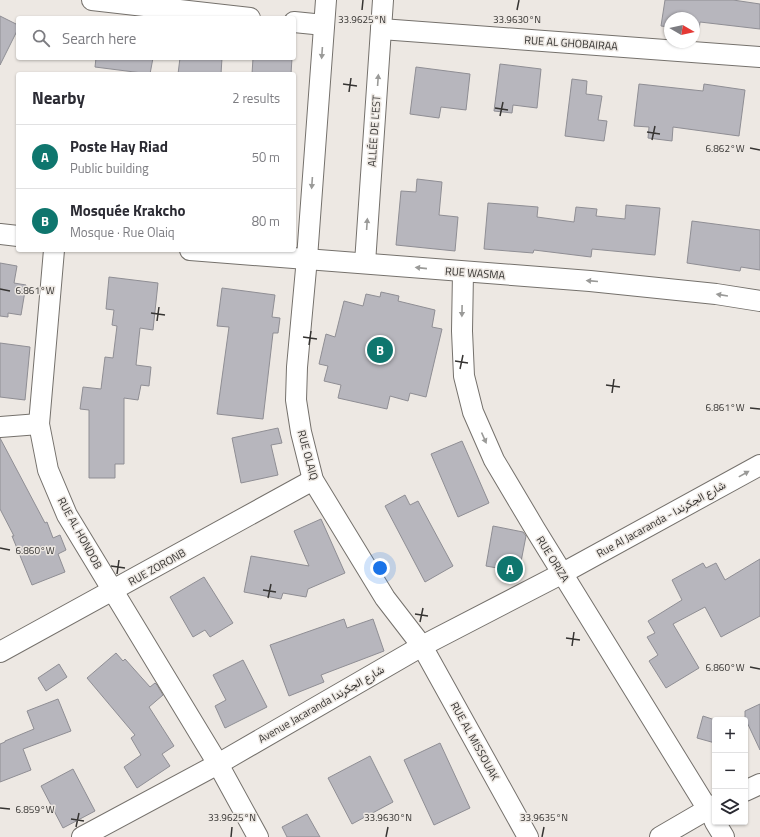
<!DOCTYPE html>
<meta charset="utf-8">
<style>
:root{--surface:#fff;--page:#f7f7f7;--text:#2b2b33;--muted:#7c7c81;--line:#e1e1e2;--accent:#0f766e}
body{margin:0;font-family:"Titillium Web",Vazirmatn,sans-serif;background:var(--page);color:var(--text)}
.controls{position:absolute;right:12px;bottom:12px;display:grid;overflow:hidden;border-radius:4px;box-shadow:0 1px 3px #0004}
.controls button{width:36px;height:36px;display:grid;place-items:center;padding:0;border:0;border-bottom:1px solid var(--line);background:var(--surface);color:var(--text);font:20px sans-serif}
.compass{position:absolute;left:664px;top:12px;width:36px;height:36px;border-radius:50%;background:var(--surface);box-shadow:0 1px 3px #0004;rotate:99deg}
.you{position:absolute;left:380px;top:568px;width:14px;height:14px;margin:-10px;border:3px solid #fff;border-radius:50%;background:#1a73e8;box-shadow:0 0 0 6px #1a73e833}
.badge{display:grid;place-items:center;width:26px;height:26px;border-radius:50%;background:var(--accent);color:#fff;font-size:13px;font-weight:700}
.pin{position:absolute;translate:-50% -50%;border:2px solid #fff;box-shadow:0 1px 4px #0006}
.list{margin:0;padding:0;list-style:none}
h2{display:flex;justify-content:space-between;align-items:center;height:52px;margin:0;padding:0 16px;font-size:17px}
h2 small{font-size:13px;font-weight:400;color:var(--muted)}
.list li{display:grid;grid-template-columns:26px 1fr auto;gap:12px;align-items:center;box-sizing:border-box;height:64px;padding:0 16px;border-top:1px solid var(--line)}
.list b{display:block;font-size:15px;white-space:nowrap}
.list p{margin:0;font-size:13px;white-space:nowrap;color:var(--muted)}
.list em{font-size:13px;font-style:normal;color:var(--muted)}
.icon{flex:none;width:22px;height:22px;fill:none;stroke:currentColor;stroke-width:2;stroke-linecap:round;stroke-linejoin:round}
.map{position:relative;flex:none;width:760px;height:837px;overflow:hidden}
.search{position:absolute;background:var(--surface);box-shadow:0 1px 3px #0004;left:16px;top:16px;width:280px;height:44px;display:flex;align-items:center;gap:10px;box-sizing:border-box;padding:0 14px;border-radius:4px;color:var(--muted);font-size:15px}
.panel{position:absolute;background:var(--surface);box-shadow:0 1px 3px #0004;left:16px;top:72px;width:280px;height:180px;border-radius:4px}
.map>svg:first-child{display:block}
.building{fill:#b7b6bd;stroke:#8f8e94}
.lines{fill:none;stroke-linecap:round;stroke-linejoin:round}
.street-casing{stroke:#75716c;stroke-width:22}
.street{stroke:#fff;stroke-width:20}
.oneway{fill:#9a9a98}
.ticks{fill:none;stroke:#363432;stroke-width:1.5}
.labels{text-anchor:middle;stroke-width:3;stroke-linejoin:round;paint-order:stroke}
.street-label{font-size:11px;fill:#363432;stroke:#ede8e3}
.ticks-label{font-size:10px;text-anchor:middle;fill:#363432;stroke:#ede8e3;stroke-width:3;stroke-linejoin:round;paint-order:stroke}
</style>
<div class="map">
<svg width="760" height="837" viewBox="0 0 760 837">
<rect width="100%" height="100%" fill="#ede8e3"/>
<!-- building -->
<g class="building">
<polygon points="665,0 733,0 760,4 760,29 700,22 699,30 694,30 694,18 670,18 670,27 661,26"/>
<polygon points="0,16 18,25 18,29 0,65"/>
<polygon points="96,58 153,58 150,74 95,67"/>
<polygon points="180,58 222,58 221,74 178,74"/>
<polygon points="253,58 292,58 291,74 252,74"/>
<polygon points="500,64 541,69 537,108 513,105 512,113 494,111"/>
<polygon points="416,67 470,74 466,110 441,107 439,118 410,114"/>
<polygon points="572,79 587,81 586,94 602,96 598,120 607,121 604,141 565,136"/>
<polygon points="639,84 703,91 704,84 745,90 739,136 673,127 672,141 648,138 649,127 634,126"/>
<polygon points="417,179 442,182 439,215 458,217 455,251 396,245 401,191 416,192"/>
<polygon points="488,203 538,207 537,217 574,222 576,207 597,209 596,216 625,219 626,205 660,208 655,255 592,249 591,257 534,250 533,253 484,249"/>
<polygon points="692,221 760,230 760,270 741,267 740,271 687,263"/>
<polygon points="0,263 17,266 14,283 26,285 21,315 8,313 8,317 0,316"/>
<polygon points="109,277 158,283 153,330 140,328 136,365 151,367 149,386 141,385 138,400 124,398 124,464 115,464 115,478 89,478 89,410 80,409 83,387 101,389 105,357 113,358 117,326 112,325 114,310 106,309"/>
<polygon points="222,288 275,295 272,317 280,318 278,333 273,333 263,419 217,414 229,327 217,326"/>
<polygon points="381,292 399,296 398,301 435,310 432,327 442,329 426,397 410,393 408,401 390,396 387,409 338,398 341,385 324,381 328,366 319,364 326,334 335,337 344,301 363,306 366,294 380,297"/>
<polygon points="0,343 30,347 25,400 0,397"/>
<polygon points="278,428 282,443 271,445 278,475 241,483 232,438"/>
<polygon points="0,438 45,523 47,522 53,538 60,535 66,550 58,554 65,572 32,585 12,536 14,536 0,509"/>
<polygon points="462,441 489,503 458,517 431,454"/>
<polygon points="405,495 410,505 418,501 453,566 425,582 385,506"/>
<polygon points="321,519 345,573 308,589 306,597 283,593 281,599 244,592 251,556 309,566 294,531"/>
<polygon points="493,526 523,532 526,536 519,572 486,566"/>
<polygon points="760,559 760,616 721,637 705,607 673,624 699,668 666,688 649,661 658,655 647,637 655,633 648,621 682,600 672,580 703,563 706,568 716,563 725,580"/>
<polygon points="204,577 233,623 210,637 205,630 193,637 170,597"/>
<polygon points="344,619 347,628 373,619 384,651 321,675 324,682 289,696 270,645"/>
<polygon points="116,653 123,661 125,659 150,687 155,683 157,685 163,695 149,707 174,746 162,754 170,766 137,788 124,767 141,755 131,738 135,735 87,678"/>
<polygon points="243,660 267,707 225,728 215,706 226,700 213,675"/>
<polygon points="59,664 67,677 46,691 38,678"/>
<polygon points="58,699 71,731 23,749 31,770 0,782 0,744 5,742 5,741 34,729 27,711"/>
<polygon points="760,704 760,750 745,718 745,711"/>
<polygon points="703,716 715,720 715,743 697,738"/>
<polygon points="440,743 470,808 434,825 404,760"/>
<polygon points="370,756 393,802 352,824 328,778"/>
<polygon points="73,769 95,811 63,828 41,786"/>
<polygon points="307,814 320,837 287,837 282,827"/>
</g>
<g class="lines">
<!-- street casing -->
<g class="street-casing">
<g id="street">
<polyline points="92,0 250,18"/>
<polyline points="326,0 307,258 297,367 296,400 301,432 313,480 385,598 422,646 528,837"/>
<polyline points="294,22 324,25"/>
<polyline points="381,29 760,57"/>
<polyline points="0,234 18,236"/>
<polyline points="54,250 39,424 48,470 67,515 218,764 258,837"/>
<polyline points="190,250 590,281 716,294 760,301"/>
<polyline points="365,263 383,0"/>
<polyline points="463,272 462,331 464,376 473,412 494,460 535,529 715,821"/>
<polyline points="0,427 39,424"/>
<polyline points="0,652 313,480"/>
<polyline points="745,791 760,784"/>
<polyline points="715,822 724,837"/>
<polyline points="82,837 218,764 422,646 563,573 760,465"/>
<polyline points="660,837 715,805"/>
</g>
</g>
<!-- street -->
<use href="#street" class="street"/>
</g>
<!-- one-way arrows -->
<defs><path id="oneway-solid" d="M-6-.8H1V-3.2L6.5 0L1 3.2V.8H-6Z"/></defs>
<g class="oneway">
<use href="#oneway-solid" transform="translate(322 53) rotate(94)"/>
<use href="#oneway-solid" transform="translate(378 80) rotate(-86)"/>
<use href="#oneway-solid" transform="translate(312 183) rotate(94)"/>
<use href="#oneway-solid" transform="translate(367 224) rotate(-86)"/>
<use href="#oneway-solid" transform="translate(421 268) rotate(-174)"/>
<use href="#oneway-solid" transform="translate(592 281) rotate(-175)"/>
<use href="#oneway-solid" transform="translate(722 295) rotate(-171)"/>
<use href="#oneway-solid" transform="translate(462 311) rotate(91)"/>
<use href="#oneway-solid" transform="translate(484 438) rotate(66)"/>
<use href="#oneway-solid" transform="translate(744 474) rotate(-29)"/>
</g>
<!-- ticks -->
<path class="ticks" d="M 362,10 L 363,0M 517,10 L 519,0M 343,84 L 357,86M 349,92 L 351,78M 495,108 L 508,110M 500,116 L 503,102M 647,132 L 660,134M 652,140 L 655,126M 750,148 L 760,150M 0,289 L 10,291M 151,313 L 165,315M 157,321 L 159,307M 303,337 L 317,339M 309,345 L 311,331M 455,361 L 468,363M 460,369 L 463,355M 606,385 L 620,387M 612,393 L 614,379M 750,408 L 760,409M 0,548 L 10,550M 111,566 L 125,568M 117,574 L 119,560M 263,590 L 276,592M 268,598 L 271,584M 415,614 L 428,616M 420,622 L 423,608M 566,638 L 580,640M 572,646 L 574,632M 750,667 L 760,669M 0,808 L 10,809M 71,819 L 84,821M 76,827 L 79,813M 231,837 L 232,827M 386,837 L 388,827M 542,837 L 544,827"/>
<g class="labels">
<!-- street labels -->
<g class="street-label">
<text transform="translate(571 43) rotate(4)" y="4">RUE AL GHOBAIRAA</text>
<text transform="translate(374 131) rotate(-86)" y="4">ALLÉE DE L'EST</text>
<text transform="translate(475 273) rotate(4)" y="4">RUE WASMA</text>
<text transform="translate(308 455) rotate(75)" y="4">RUE OLAIQ</text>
<text transform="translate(661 519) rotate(-29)" y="4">Rue Al Jacaranda - شارع الجكرندا</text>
<text transform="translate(80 533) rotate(61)" y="4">RUE AL HONDOB</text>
<text transform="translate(553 559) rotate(58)" y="4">RUE ORIZA</text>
<text transform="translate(157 567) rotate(-29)" y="4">RUE ZORONB</text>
<text transform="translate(321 704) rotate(-30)" y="4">Avenue Jacaranda شارع الجكرندا</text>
<text transform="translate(475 741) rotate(61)" y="4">RUE AL MISSOUAK</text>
</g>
</g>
<g class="ticks-label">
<text x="362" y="23">33.9625°N</text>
<text x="517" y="23">33.9630°N</text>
<text x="725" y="152">6.862°W</text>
<text x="35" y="294">6.861°W</text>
<text x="725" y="411">6.861°W</text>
<text x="35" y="554">6.860°W</text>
<text x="725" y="671">6.860°W</text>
<text x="35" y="813">6.859°W</text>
<text x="232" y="821">33.9625°N</text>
<text x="388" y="821">33.9630°N</text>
<text x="544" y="821">33.9635°N</text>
</g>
</svg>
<div class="controls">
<button>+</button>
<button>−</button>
<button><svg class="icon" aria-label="layers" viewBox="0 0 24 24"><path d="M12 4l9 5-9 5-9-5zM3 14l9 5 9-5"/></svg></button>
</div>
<svg class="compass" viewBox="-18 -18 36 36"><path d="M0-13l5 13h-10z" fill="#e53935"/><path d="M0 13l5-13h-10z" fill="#7c7c81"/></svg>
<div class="you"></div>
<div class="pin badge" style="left:510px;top:569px">A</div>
<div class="pin badge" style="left:380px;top:350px">B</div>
<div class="search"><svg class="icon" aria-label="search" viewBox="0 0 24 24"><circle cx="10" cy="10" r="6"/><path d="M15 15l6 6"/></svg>Search here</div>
<section class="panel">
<h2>Nearby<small>2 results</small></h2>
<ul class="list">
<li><span class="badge">A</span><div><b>Poste Hay Riad</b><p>Public building</p></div><em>50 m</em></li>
<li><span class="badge">B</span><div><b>Mosquée Krakcho</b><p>Mosque · Rue Olaiq</p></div><em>80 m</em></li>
</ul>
</section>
</div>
